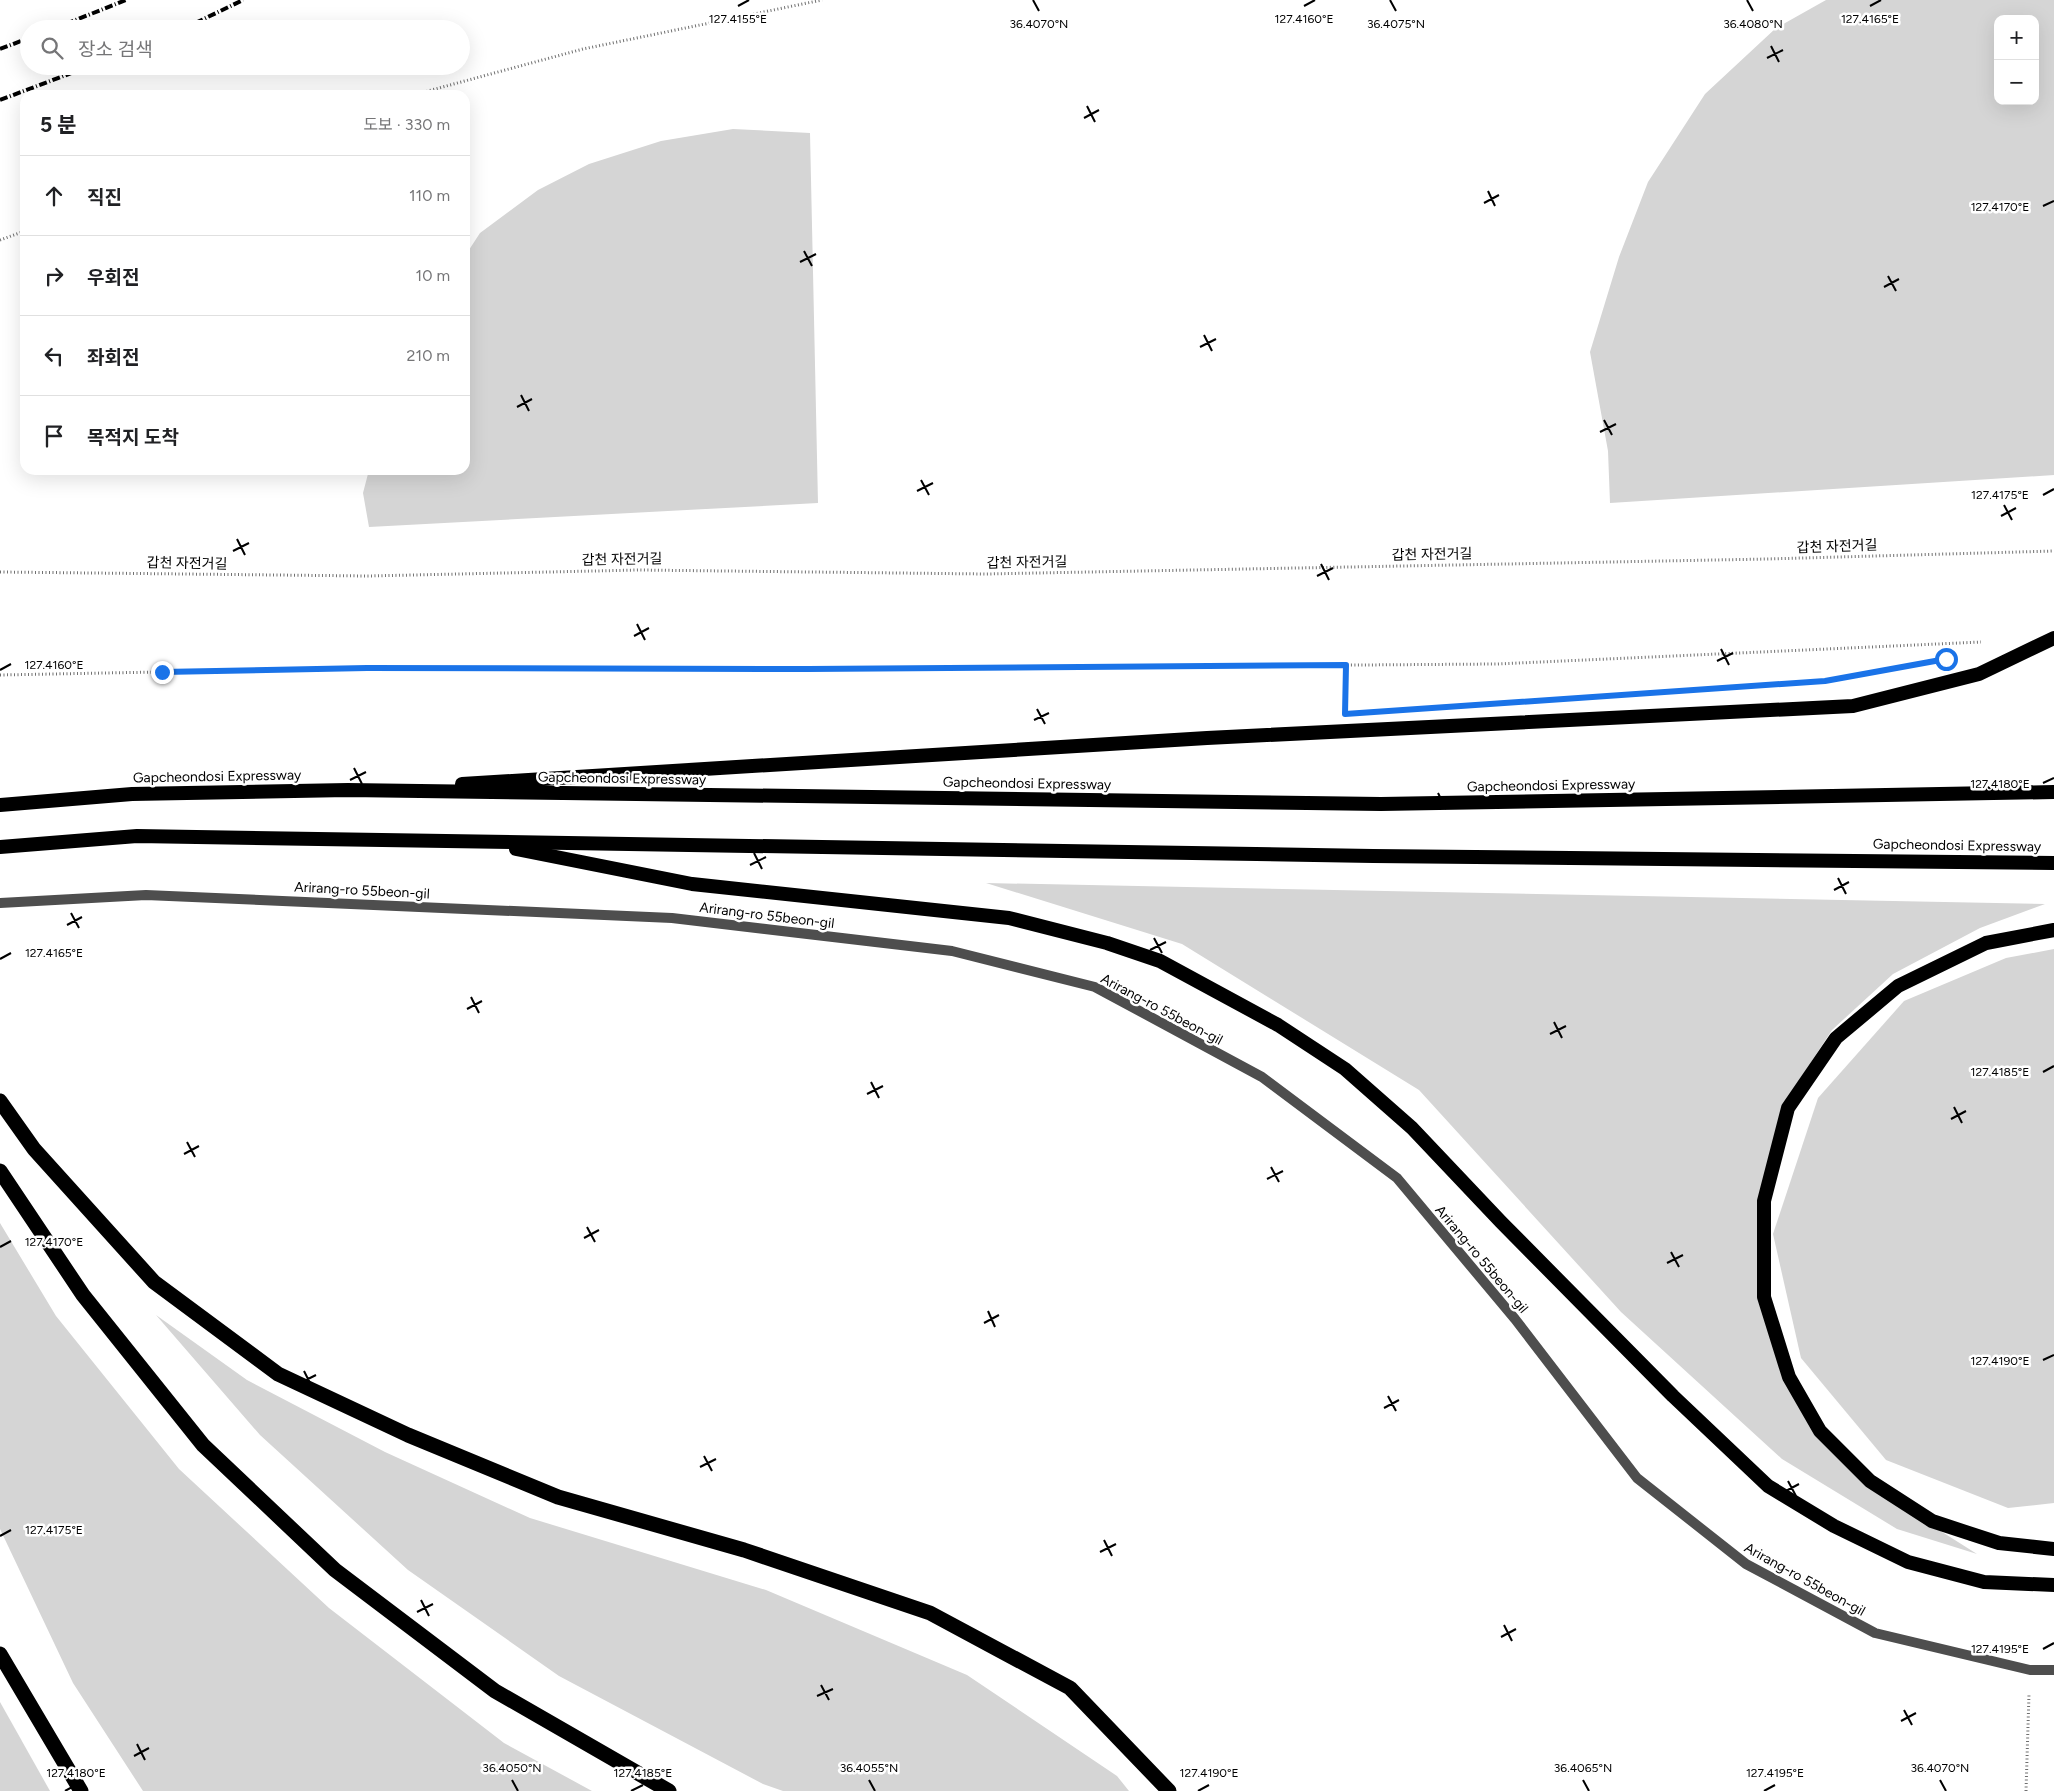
<!DOCTYPE html>
<html lang="ko">
<meta charset="utf-8">
<style>
:root{--surface:#fff;--page:#f2f2f2;--text:#202124;--muted:#757577;--line:#e0e0e0}
body{margin:0;font-family:Figtree,"Noto Sans KR",sans-serif;background:var(--page);color:var(--text)}
.controls{position:absolute;right:15px;top:15px;display:grid;overflow:hidden;border-radius:10px;box-shadow:0 5px 20px #0002}
.controls button{width:45px;height:45px;display:grid;place-items:center;padding:0;border:0;border-bottom:1px solid var(--line);background:var(--surface);color:var(--text);font:25px sans-serif}
.stop{position:absolute;width:15px;height:15px;margin:-11px;border:4px solid #1a73e8;border-radius:50%;background:#fff}
.stop.end{background:#1a73e8;border-color:#fff;box-shadow:0 1px 5px #0008}
.list{margin:0;padding:0;list-style:none}
h2{display:flex;justify-content:space-between;align-items:center;height:65px;margin:0;padding:0 20px;font-size:21px}
h2 small{font-size:16px;font-weight:400;color:var(--muted)}
.list li{display:grid;grid-template-columns:32px 1fr auto;gap:15px;align-items:center;box-sizing:border-box;height:80px;padding:0 20px;border-top:1px solid var(--line)}
.list b{display:block;font-size:19px;white-space:nowrap}
.list em{font-size:16px;font-style:normal;color:var(--muted)}
.icon{flex:none;width:28px;height:28px;fill:none;stroke:currentColor;stroke-width:2;stroke-linecap:round;stroke-linejoin:round}
.map{position:relative;flex:none;width:2054px;height:1791px;overflow:hidden}
.search{position:absolute;background:var(--surface);box-shadow:0 5px 20px #0002;left:20px;top:20px;width:450px;height:55px;display:flex;align-items:center;gap:12px;box-sizing:border-box;padding:0 18px;border-radius:28px;color:var(--muted);font-size:19px}
.panel{position:absolute;background:var(--surface);box-shadow:0 5px 20px #0002;left:20px;top:90px;width:450px;height:385px;border-radius:15px}
.map>svg:first-child{display:block}
.green{fill:#d5d5d5;fill-rule:evenodd}
.lines{fill:none;stroke-linecap:round;stroke-linejoin:round}
.path{stroke:#707070;stroke-width:3;stroke-dasharray:1 2.5;stroke-linecap:butt}
.service{stroke:#4e4e4e;stroke-width:10}
.trunk{stroke:#000;stroke-width:14}
.motorway{stroke:#000;stroke-width:15}
.rail{stroke:#000;stroke-width:4;stroke-dasharray:8 2.5 1 2.5;stroke-linecap:butt}
.route{stroke:#1a73e8;stroke-width:6}
.ticks{fill:none;stroke:#000;stroke-width:2}
.labels{text-anchor:middle;stroke-width:5;stroke-linejoin:round;paint-order:stroke}
.street-label{font-size:14px;fill:#000;stroke:#fff}
.ticks-label{font-size:12px;text-anchor:middle;fill:#000;stroke:#fff;stroke-width:5;stroke-linejoin:round;paint-order:stroke}
</style>
<div class="map">
<svg width="2054" height="1791" viewBox="0 0 2054 1791">
<rect width="100%" height="100%" fill="#fff"/>
<!-- green -->
<g class="green">
<path d="M 1826,0 L 2054,0 L 2054,475 L 1610,503 L 1608,451 L 1590,352 L 1619,257 L 1648,182 L 1705,94 L 1776,28 ZM 1998,19 L 2035,19 L 2035,101 L 1998,101 Z"/>
<polygon points="733,129 810,133 818,503 369,527 363,493 369,470 465,470 465,256 480,233 538,190 589,164 661,141"/>
<polygon points="986,883 2045,904 1980,928 1893,974 1832,1030 1781,1108 1759,1297 1787,1382 1863,1482 1977,1554 1897,1529 1782,1459 1621,1312 1419,1090 1182,944"/>
<polygon points="2054,949 2054,1503 2008,1508 1886,1460 1801,1358 1773,1234 1818,1098 1904,1001 2006,958"/>
<polygon points="0,1223 56,1316 179,1469 329,1608 504,1743 592,1791 143,1791 73,1683 0,1529"/>
<polygon points="156,1315 247,1380 385,1452 530,1518 766,1590 967,1675 1117,1776 1129,1791 783,1791 763,1784 559,1676 408,1570 260,1435"/>
<polygon points="0,1702 50,1791 0,1791"/>
</g>
<g class="lines">
<!-- path -->
<g class="path">
<polyline points="413,95 583,49 822,0"/>
<polyline points="0,240 25,231"/>
<polyline points="0,572 368,576 639,570 985,574 1767,559 2054,551"/>
<polyline points="0,675 367,668 808,669 1497,664 1981,642"/>
<polyline points="1345,703 1346,665"/>
<polyline points="2026,1791 2029,1694"/>
</g>
<!-- service -->
<polyline class="service" points="0,903 146,895 672,918 952,951 1095,987 1262,1077 1397,1178 1515,1319 1637,1478 1746,1564 1875,1633 2030,1670 2054,1670"/>
<!-- trunk -->
<g class="trunk">
<polyline points="462,784 1207,738 1853,706 1979,674 2054,638"/>
<polyline points="0,805 132,794 348,790 1381,804 2054,792"/>
<polyline points="0,847 137,836 1373,856 2054,863"/>
<polyline points="516,849 692,884 1009,918 1107,943 1160,961 1278,1025 1345,1069 1412,1128 1501,1222 1673,1396 1768,1486 1834,1526 1908,1562 1984,1582 2054,1585"/>
<polyline points="2054,930 1986,943 1898,986 1836,1038 1788,1108 1764,1201 1764,1297 1789,1377 1820,1431 1870,1481 1932,1521 1999,1543 2054,1549"/>
</g>
<!-- motorway -->
<g class="motorway">
<polyline points="0,1101 34,1149 154,1282 278,1374 408,1435 558,1497 744,1550 930,1613 1070,1688 1169,1791"/>
<polyline points="0,1171 83,1295 203,1445 335,1570 495,1691 669,1791"/>
<polyline points="0,1654 81,1791"/>
</g>
<!-- rail -->
<g class="rail">
<polyline points="53,29 126,0"/>
<polyline points="183,29 243,0"/>
<polyline points="0,49 29,38"/>
<polyline points="0,100 90,66"/>
</g>
</g>
<g class="lines">
<!-- route -->
<polyline class="route" points="162,672 367,668 808,669 1346,665 1345,714 1825,681 1946,659"/>
</g>
<!-- ticks -->
<path class="ticks" d="M 1033,0 L 1039,11M 1390,0 L 1396,11M 1747,0 L 1753,11M 738,6 L 749,0M 1304,6 L 1315,0M 1870,6 L 1881,0M 1771,46 L 1779,62M 1767,58 L 1783,50M 1087,106 L 1095,122M 1084,118 L 1099,110M 1488,191 L 1495,206M 1484,203 L 1499,195M 2043,206 L 2054,201M 804,251 L 812,266M 800,262 L 816,254M 1888,276 L 1896,291M 1884,287 L 1899,279M 1204,335 L 1212,351M 1200,347 L 1216,339M 521,395 L 529,411M 517,407 L 532,399M 1604,420 L 1612,435M 1600,432 L 1616,424M 921,480 L 929,495M 917,491 L 933,483M 2043,495 L 2054,489M 2004,505 L 2012,520M 2001,516 L 2016,508M 237,539 L 245,555M 233,551 L 249,543M 1321,564 L 1329,580M 1317,576 L 1333,568M 637,624 L 645,640M 634,636 L 649,628M 1721,649 L 1729,665M 1717,661 L 1733,653M 0,670 L 11,664M 1037,709 L 1045,724M 1034,720 L 1049,713M 354,768 L 362,784M 350,780 L 366,772M 2043,783 L 2054,778M 1438,793 L 1446,809M 1434,805 L 1449,797M 754,853 L 762,869M 750,865 L 766,857M 1838,878 L 1846,894M 1834,890 L 1849,882M 71,913 L 79,928M 67,925 L 82,917M 1154,938 L 1162,953M 1150,950 L 1166,942M 0,959 L 11,953M 471,997 L 479,1013M 467,1009 L 482,1001M 1554,1022 L 1562,1038M 1550,1034 L 1566,1026M 2043,1072 L 2054,1066M 871,1082 L 879,1098M 867,1094 L 883,1086M 1954,1107 L 1962,1123M 1951,1119 L 1966,1111M 187,1142 L 195,1157M 184,1154 L 199,1146M 1271,1167 L 1279,1182M 1267,1179 L 1283,1171M 587,1227 L 595,1242M 584,1238 L 599,1230M 0,1247 L 11,1241M 1671,1252 L 1679,1267M 1667,1263 L 1683,1255M 988,1311 L 995,1327M 984,1323 L 999,1315M 2043,1360 L 2054,1355M 304,1371 L 312,1387M 300,1383 L 316,1375M 1388,1396 L 1396,1411M 1384,1408 L 1399,1400M 704,1456 L 712,1471M 700,1467 L 716,1459M 1788,1481 L 1796,1496M 1784,1492 L 1799,1484M 0,1536 L 11,1530M 1104,1540 L 1112,1556M 1100,1552 L 1116,1544M 421,1600 L 429,1616M 417,1612 L 433,1604M 1504,1625 L 1512,1641M 1501,1637 L 1516,1629M 2043,1649 L 2054,1643M 821,1685 L 829,1700M 817,1696 L 833,1689M 1904,1710 L 1912,1725M 1901,1721 L 1916,1713M 137,1744 L 145,1760M 134,1756 L 149,1748M 512,1780 L 518,1791M 869,1780 L 875,1791M 1583,1780 L 1589,1791M 1940,1780 L 1946,1791M 65,1791 L 76,1785M 631,1791 L 643,1785M 1198,1791 L 1209,1785M 1764,1791 L 1775,1785"/>
<g class="labels">
<!-- street labels -->
<g class="street-label">
<text transform="translate(1837 546) rotate(-2)" y="5">갑천 자전거길</text>
<text transform="translate(1432 554) rotate(-1)" y="5">갑천 자전거길</text>
<text transform="translate(622 559) rotate(-1)" y="5">갑천 자전거길</text>
<text transform="translate(1027 562) rotate(-1)" y="5">갑천 자전거길</text>
<text transform="translate(187 563) rotate(1)" y="5">갑천 자전거길</text>
<text transform="translate(217 776) rotate(-1)" y="5">Gapcheondosi Expressway</text>
<text transform="translate(622 778) rotate(1)" y="5">Gapcheondosi Expressway</text>
<text transform="translate(1027 783) rotate(1)" y="5">Gapcheondosi Expressway</text>
<text transform="translate(1551 785) rotate(-1)" y="5">Gapcheondosi Expressway</text>
<text transform="translate(1957 845) rotate(1)" y="5">Gapcheondosi Expressway</text>
<text transform="translate(362 890) rotate(3)" y="5">Arirang-ro 55beon-gil</text>
<text transform="translate(767 915) rotate(7)" y="5">Arirang-ro 55beon-gil</text>
<text transform="translate(1162 1009) rotate(28)" y="5">Arirang-ro 55beon-gil</text>
<text transform="translate(1482 1259) rotate(50)" y="5">Arirang-ro 55beon-gil</text>
<text transform="translate(1805 1579) rotate(29)" y="5">Arirang-ro 55beon-gil</text>
</g>
</g>
<g class="ticks-label">
<text x="738" y="23">127.4155°E</text>
<text x="1304" y="23">127.4160°E</text>
<text x="1870" y="23">127.4165°E</text>
<text x="1039" y="28">36.4070°N</text>
<text x="1396" y="28">36.4075°N</text>
<text x="1753" y="28">36.4080°N</text>
<text x="2000" y="211">127.4170°E</text>
<text x="2000" y="499">127.4175°E</text>
<text x="54" y="669">127.4160°E</text>
<text x="2000" y="788">127.4180°E</text>
<text x="54" y="957">127.4165°E</text>
<text x="2000" y="1076">127.4185°E</text>
<text x="54" y="1246">127.4170°E</text>
<text x="2000" y="1365">127.4190°E</text>
<text x="54" y="1534">127.4175°E</text>
<text x="2000" y="1653">127.4195°E</text>
<text x="512" y="1772">36.4050°N</text>
<text x="869" y="1772">36.4055°N</text>
<text x="1583" y="1772">36.4065°N</text>
<text x="1940" y="1772">36.4070°N</text>
<text x="76" y="1777">127.4180°E</text>
<text x="643" y="1777">127.4185°E</text>
<text x="1209" y="1777">127.4190°E</text>
<text x="1775" y="1777">127.4195°E</text>
</g>
</svg>
<div class="controls">
<button>+</button>
<button>−</button>
</div>
<div class="stop" style="left:1946px;top:659px"></div>
<div class="stop end" style="left:162px;top:672px"></div>
<div class="search"><svg class="icon" aria-label="search" viewBox="0 0 24 24"><circle cx="10" cy="10" r="6"/><path d="M15 15l6 6"/></svg>장소 검색</div>
<section class="panel">
<h2>5 분<small>도보 · 330 m</small></h2>
<ul class="list">
<li><svg class="icon" aria-label="ahead" viewBox="0 0 24 24"><path d="M12 20V5M6 11l6-6 6 6"/></svg><div><b>직진</b></div><em>110 m</em></li>
<li><svg class="icon" aria-label="right" viewBox="0 0 24 24"><path d="M7 20v-9h11M14 6l5 5-5 5"/></svg><div><b>우회전</b></div><em>10 m</em></li>
<li><svg class="icon" aria-label="left" viewBox="0 0 24 24"><path d="M17 20v-9H6M10 6l-5 5 5 5"/></svg><div><b>좌회전</b></div><em>210 m</em></li>
<li><svg class="icon" aria-label="arrive" viewBox="0 0 24 24"><path d="M6 21V4h12l-3 4 3 4H6"/></svg><div><b>목적지 도착</b></div></li>
</ul>
</section>
</div>
